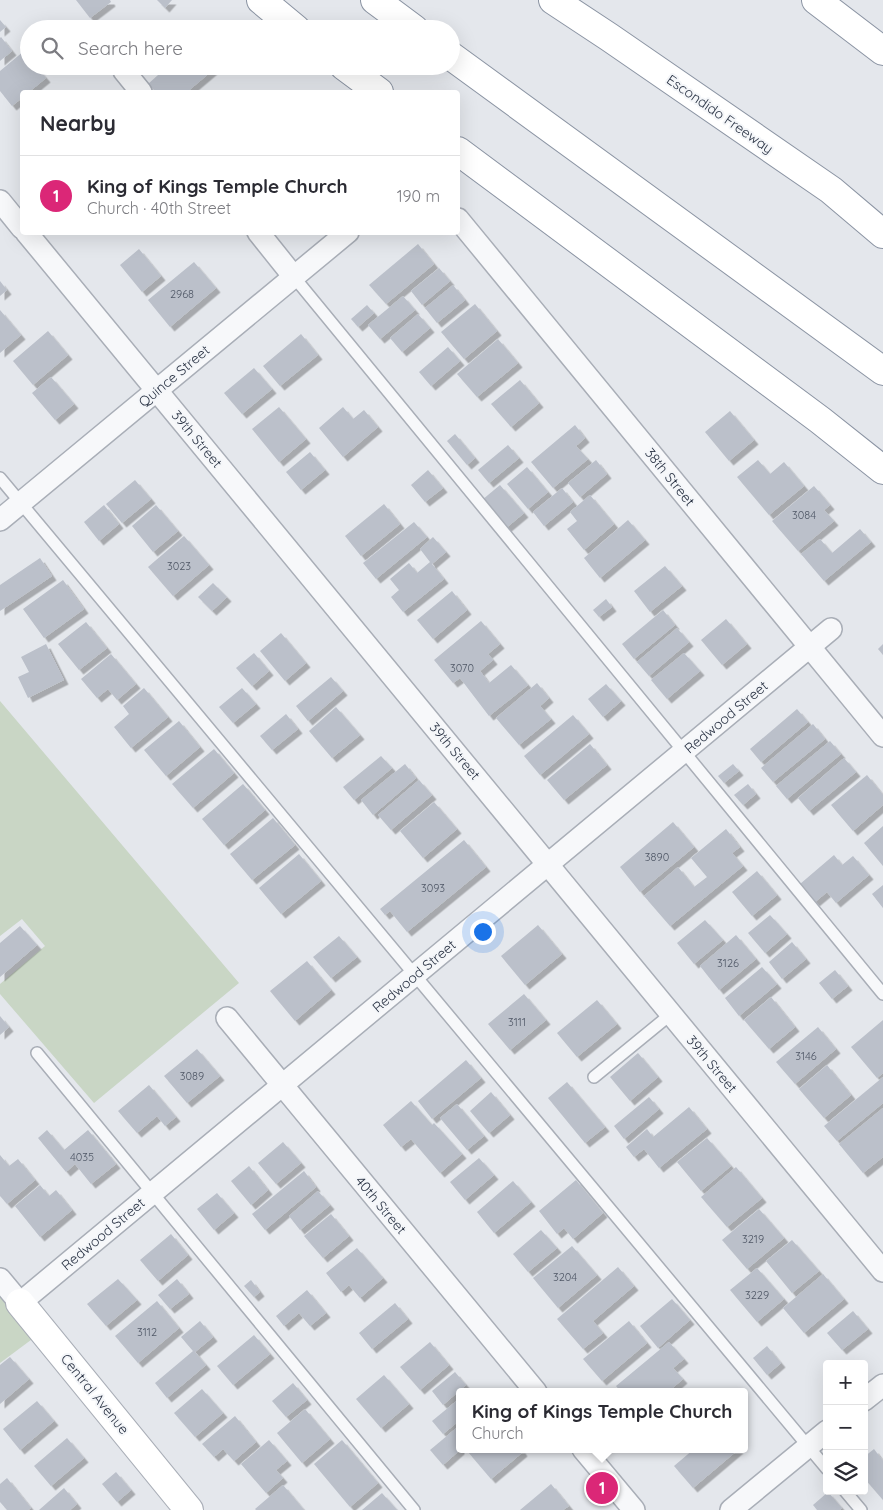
<!DOCTYPE html>
<meta charset="utf-8">
<style>
:root{--surface:#fff;--page:#f7f7f7;--text:#2b2b33;--muted:#7c7c81;--line:#e1e1e2;--accent:#db2777}
body{margin:0;font-family:Quicksand,sans-serif;background:var(--page);color:var(--text)}
.controls{position:absolute;right:15px;bottom:15px;display:grid;overflow:hidden;border-radius:5px;box-shadow:0 5px 20px #0002}
.controls button{width:45px;height:45px;display:grid;place-items:center;padding:0;border:0;border-bottom:1px solid var(--line);background:var(--surface);color:var(--text);font:25px sans-serif}
.you{position:absolute;left:482px;top:931px;width:18px;height:18px;margin:-12px;border:4px solid #fff;border-radius:50%;background:#1a73e8;box-shadow:0 0 0 8px #1a73e833}
.badge{display:grid;place-items:center;width:32px;height:32px;border-radius:50%;background:var(--accent);color:#fff;font-size:16px;font-weight:700}
.pin{position:absolute;translate:-50% -50%;border:2px solid #fff;box-shadow:0 1px 5px #0006}
.popup{position:absolute;left:456px;top:1388px;width:292px;height:65px;box-sizing:border-box;display:grid;place-content:center;border-radius:5px;background:var(--surface);filter:drop-shadow(0 1px 4px #0005);font-size:16px;white-space:nowrap;color:var(--muted)}
.popup b{font-size:19px;color:var(--text)}
.popup::after{content:'';position:absolute;left:50%;top:100%;margin-left:-10px;border:10px solid transparent;border-top-color:var(--surface)}
.list{margin:0;padding:0;list-style:none}
h2{display:flex;justify-content:space-between;align-items:center;height:65px;margin:0;padding:0 20px;font-size:21px}
h2 small{font-size:16px;font-weight:400;color:var(--muted)}
.list li{display:grid;grid-template-columns:32px 1fr auto;gap:15px;align-items:center;box-sizing:border-box;height:80px;padding:0 20px;border-top:1px solid var(--line)}
.list b{display:block;font-size:19px;white-space:nowrap}
.list p{margin:0;font-size:16px;white-space:nowrap;color:var(--muted)}
.list em{font-size:16px;font-style:normal;color:var(--muted)}
.icon{flex:none;width:28px;height:28px;fill:none;stroke:currentColor;stroke-width:2;stroke-linecap:round;stroke-linejoin:round}
.map{position:relative;flex:none;width:883px;height:1510px;overflow:hidden}
.search{position:absolute;background:var(--surface);box-shadow:0 5px 20px #0002;left:20px;top:20px;width:440px;height:55px;display:flex;align-items:center;gap:12px;box-sizing:border-box;padding:0 18px;border-radius:28px;color:var(--muted);font-size:19px}
.panel{position:absolute;background:var(--surface);box-shadow:0 5px 20px #0002;left:20px;top:90px;width:440px;height:145px;border-radius:5px}
.map>svg:first-child{display:block}
.green{fill:#c9d6c5}
.building{fill:#bbc0ca;filter:url(#shadow)}
.lines{fill:none;stroke-linecap:round;stroke-linejoin:round}
.lane-casing{stroke:#a9aeb7;stroke-width:14}
.street-casing{stroke:#a9aeb7;stroke-width:24}
.secondary-casing{stroke:#a9aeb7;stroke-width:30}
.highway-casing{stroke:#8b94a3;stroke-width:30}
.lane{stroke:#f7f8fa;stroke-width:11}
.street{stroke:#f7f8fa;stroke-width:21}
.secondary{stroke:#fff;stroke-width:28}
.highway{stroke:#fff;stroke-width:28}
.labels{text-anchor:middle;stroke-width:4;stroke-linejoin:round;paint-order:stroke}
.number-label{font-size:11px;fill:#4f5766}
.street-label{font-size:14px;fill:#2b3445;stroke:#f4f6f9}
</style>
<div class="map">
<svg width="883" height="1510" viewBox="0 0 883 1510">
<defs>
<filter id="shadow"><feDropShadow dx="4.5" dy="4.5" stdDeviation="0" flood-color="#0004"/></filter>
</defs>
<rect width="100%" height="100%" fill="#e4e7ec"/>
<!-- green -->
<g class="green">
<polygon points="0,701 239,983 94,1103 0,994 0,984 45,946 22,919 0,936"/>
<polygon points="0,1283 43,1331 0,1363"/>
</g>
<!-- building -->
<g class="building">
<polygon points="76,0 110,0 111,2 90,18"/>
<polygon points="157,0 172,0 165,8"/>
<polygon points="0,20 6,27 0,32"/>
<polygon points="1,37 12,51 0,61 0,38"/>
<polygon points="24,51 29,57 29,66 36,66 46,78 29,92 22,92 22,98 12,106 0,91 0,71"/>
<polygon points="168,66 210,66 213,70 187,92 156,92 148,84"/>
<polygon points="418,244 434,264 386,304 369,285"/>
<polygon points="139,249 161,276 142,292 120,265"/>
<polygon points="194,262 216,288 170,327 148,300"/>
<polygon points="439,268 450,281 422,305 411,291"/>
<polygon points="0,281 7,290 0,296"/>
<polygon points="453,285 465,300 437,323 425,308"/>
<polygon points="403,296 415,310 380,339 368,325"/>
<polygon points="475,304 497,331 464,359 441,332"/>
<polygon points="367,305 374,313 358,327 351,319"/>
<polygon points="0,310 21,335 0,353"/>
<polygon points="418,314 430,328 402,352 390,338"/>
<polygon points="48,331 68,355 33,385 13,361"/>
<polygon points="301,334 318,355 280,386 263,366"/>
<polygon points="498,339 518,363 477,397 457,374"/>
<polygon points="448,347 460,361 431,386 419,372"/>
<polygon points="254,368 272,389 242,414 224,393"/>
<polygon points="51,377 74,404 55,420 32,393"/>
<polygon points="520,380 539,403 511,427 491,404"/>
<polygon points="279,407 306,439 279,462 252,429"/>
<polygon points="343,407 353,419 364,410 378,427 343,457 319,428"/>
<polygon points="730,411 754,440 729,461 705,432"/>
<polygon points="575,425 585,438 576,446 588,459 553,488 531,462"/>
<polygon points="455,434 475,458 467,465 447,441"/>
<polygon points="508,445 519,458 489,483 478,470"/>
<polygon points="310,452 325,470 301,490 286,472"/>
<polygon points="596,460 607,474 580,497 568,483"/>
<polygon points="758,460 770,474 784,462 804,486 769,515 737,477"/>
<polygon points="527,467 548,492 528,509 507,484"/>
<polygon points="428,470 443,488 425,502 411,485"/>
<polygon points="135,480 151,499 122,523 106,504"/>
<polygon points="500,485 524,513 506,528 482,500"/>
<polygon points="814,486 830,505 824,510 834,521 798,551 772,521"/>
<polygon points="562,488 573,502 544,526 533,512"/>
<polygon points="590,495 614,524 584,550 567,529 577,521 570,512"/>
<polygon points="384,504 400,524 361,556 345,536"/>
<polygon points="104,505 119,524 99,541 84,522"/>
<polygon points="156,505 178,531 153,552 132,526"/>
<polygon points="628,520 645,540 600,578 584,558"/>
<polygon points="414,522 427,537 376,579 363,563"/>
<polygon points="860,529 871,542 824,581 801,554 820,539 832,553"/>
<polygon points="184,536 209,565 173,596 148,567"/>
<polygon points="433,537 446,552 432,564 444,579 403,612 391,597 399,590 390,579 409,563 417,573 430,562 420,549"/>
<polygon points="40,558 52,576 0,611 0,585"/>
<polygon points="665,566 682,586 650,612 634,591"/>
<polygon points="63,580 84,609 44,638 23,609"/>
<polygon points="213,583 227,597 212,611 198,597"/>
<polygon points="452,591 467,610 433,639 417,620"/>
<polygon points="606,599 612,607 599,617 593,610"/>
<polygon points="663,610 675,625 634,659 622,644"/>
<polygon points="726,619 747,644 722,665 701,640"/>
<polygon points="481,621 500,644 488,654 493,660 480,671 489,683 511,665 528,685 489,716 460,678 453,683 434,660"/>
<polygon points="86,622 107,648 79,670 58,644"/>
<polygon points="677,628 689,642 649,676 637,662"/>
<polygon points="281,633 306,663 285,681 260,651"/>
<polygon points="46,644 64,680 28,698 18,677 29,672 21,657"/>
<polygon points="883,644 883,655 878,649"/>
<polygon points="254,653 269,671 252,686 236,668"/>
<polygon points="684,653 700,671 667,699 651,680"/>
<polygon points="111,654 136,684 117,700 108,689 97,698 81,679"/>
<polygon points="331,677 343,691 308,721 296,706"/>
<polygon points="537,683 549,698 540,706 551,719 519,745 496,718"/>
<polygon points="606,684 621,701 603,717 588,699"/>
<polygon points="144,688 168,717 131,748 114,727 129,714 123,706"/>
<polygon points="242,688 256,704 233,723 219,707"/>
<polygon points="336,707 360,735 332,758 309,731"/>
<polygon points="797,709 808,722 761,762 750,749"/>
<polygon points="286,714 298,729 272,750 260,736"/>
<polygon points="573,715 589,734 540,775 524,756"/>
<polygon points="179,721 200,747 166,776 144,750"/>
<polygon points="813,724 825,739 773,782 761,768"/>
<polygon points="830,741 841,754 787,799 776,786"/>
<polygon points="590,744 607,765 564,800 547,780"/>
<polygon points="214,749 234,773 193,808 172,784"/>
<polygon points="381,756 392,768 354,800 343,787"/>
<polygon points="844,758 856,772 809,811 798,798"/>
<polygon points="405,764 416,778 373,815 361,800"/>
<polygon points="733,764 739,771 724,783 718,776"/>
<polygon points="867,775 883,795 883,805 853,831 831,805"/>
<polygon points="419,780 432,795 391,830 378,815"/>
<polygon points="243,784 265,810 224,845 202,819"/>
<polygon points="748,784 756,794 743,805 734,795"/>
<polygon points="434,802 457,829 423,858 400,831"/>
<polygon points="273,818 295,845 252,880 230,854"/>
<polygon points="673,822 694,847 640,892 620,867"/>
<polygon points="883,826 883,866 864,843"/>
<polygon points="726,829 740,847 732,853 743,866 670,926 644,896 678,867 694,887 707,877 691,858"/>
<polygon points="464,840 486,867 407,932 390,911 385,915 380,909"/>
<polygon points="299,854 321,881 281,914 259,888"/>
<polygon points="834,855 842,865 853,856 869,875 836,903 827,892 815,902 800,884"/>
<polygon points="757,871 777,895 752,916 732,892"/>
<polygon points="883,885 883,908 872,894"/>
<polygon points="770,915 787,934 765,953 748,933"/>
<polygon points="705,920 723,940 694,964 677,943"/>
<polygon points="538,925 562,954 525,985 501,956"/>
<polygon points="20,926 37,945 0,977 0,943"/>
<polygon points="736,935 756,959 719,990 700,966"/>
<polygon points="339,936 357,957 331,978 313,957"/>
<polygon points="792,942 806,959 782,979 769,962"/>
<polygon points="307,961 331,990 295,1021 270,991"/>
<polygon points="762,967 777,984 739,1016 725,998"/>
<polygon points="835,970 848,986 832,999 819,983"/>
<polygon points="524,994 546,1020 510,1050 488,1024"/>
<polygon points="771,997 795,1027 769,1049 744,1020"/>
<polygon points="597,1000 617,1024 577,1057 557,1033"/>
<polygon points="0,1016 9,1027 0,1035"/>
<polygon points="883,1020 883,1073 877,1078 851,1047"/>
<polygon points="818,1027 836,1049 795,1084 776,1062"/>
<polygon points="197,1049 220,1076 187,1103 164,1076"/>
<polygon points="638,1053 658,1077 630,1101 610,1077"/>
<polygon points="466,1060 481,1078 432,1119 418,1101"/>
<polygon points="827,1065 851,1095 824,1118 799,1089"/>
<polygon points="883,1077 883,1103 837,1141 824,1126"/>
<polygon points="567,1082 605,1127 585,1143 548,1098"/>
<polygon points="149,1085 176,1117 165,1126 157,1116 137,1133 118,1111"/>
<polygon points="491,1092 510,1115 489,1133 470,1111"/>
<polygon points="649,1097 659,1109 624,1139 614,1126"/>
<polygon points="411,1101 432,1125 434,1123 462,1154 440,1173 411,1139 401,1147 383,1125"/>
<polygon points="457,1104 484,1136 467,1150 440,1118"/>
<polygon points="689,1107 707,1129 659,1168 644,1149 634,1157 626,1147 647,1129 653,1137"/>
<polygon points="883,1108 883,1157 863,1173 839,1144"/>
<polygon points="47,1130 64,1150 88,1130 116,1164 91,1184 75,1164 66,1172 38,1138"/>
<polygon points="707,1138 731,1166 701,1191 677,1162"/>
<polygon points="283,1142 301,1163 276,1184 258,1163"/>
<polygon points="0,1155 9,1166 18,1159 35,1180 7,1204 0,1196"/>
<polygon points="479,1158 494,1175 465,1200 450,1182"/>
<polygon points="249,1166 268,1190 251,1205 231,1181"/>
<polygon points="736,1167 762,1198 727,1227 701,1197"/>
<polygon points="304,1171 316,1187 265,1230 252,1214"/>
<polygon points="576,1180 603,1213 573,1239 564,1228 557,1234 539,1211"/>
<polygon points="513,1181 531,1202 494,1233 477,1212"/>
<polygon points="40,1185 49,1196 56,1190 72,1210 40,1237 15,1206"/>
<polygon points="318,1191 330,1205 300,1230 289,1216"/>
<polygon points="217,1193 234,1213 214,1230 197,1209"/>
<polygon points="759,1209 784,1238 747,1269 722,1240"/>
<polygon points="331,1214 349,1236 323,1258 304,1236"/>
<polygon points="541,1230 557,1248 528,1272 513,1254"/>
<polygon points="171,1234 188,1255 158,1281 140,1260"/>
<polygon points="792,1240 819,1271 792,1293 766,1261"/>
<polygon points="572,1246 597,1275 558,1308 533,1278"/>
<polygon points="357,1248 383,1278 360,1298 349,1285 341,1292 326,1273"/>
<polygon points="618,1267 634,1286 593,1321 603,1333 583,1349 557,1319"/>
<polygon points="757,1268 784,1299 757,1322 730,1290"/>
<polygon points="823,1274 844,1299 804,1333 783,1308"/>
<polygon points="118,1279 137,1300 106,1326 87,1304"/>
<polygon points="177,1279 189,1294 170,1309 158,1295"/>
<polygon points="251,1280 260,1292 254,1297 244,1286"/>
<polygon points="307,1290 326,1313 310,1326 299,1313 284,1326 276,1316"/>
<polygon points="672,1299 690,1320 658,1348 640,1326"/>
<polygon points="157,1301 179,1328 138,1363 115,1336"/>
<polygon points="395,1303 408,1319 372,1349 359,1333"/>
<polygon points="853,1311 868,1329 842,1350 827,1333"/>
<polygon points="200,1321 213,1337 195,1352 206,1365 167,1398 155,1383 193,1351 181,1337"/>
<polygon points="629,1321 647,1343 602,1381 583,1359"/>
<polygon points="254,1335 270,1354 233,1385 217,1366"/>
<polygon points="430,1342 449,1365 420,1390 400,1367"/>
<polygon points="669,1342 684,1359 673,1368 683,1379 668,1392 621,1392 616,1386"/>
<polygon points="767,1346 781,1363 767,1375 753,1358"/>
<polygon points="10,1357 29,1379 0,1404 0,1365"/>
<polygon points="455,1372 466,1385 443,1405 432,1391"/>
<polygon points="384,1375 409,1404 381,1428 356,1399"/>
<polygon points="293,1383 307,1400 286,1417 272,1401"/>
<polygon points="202,1389 223,1413 195,1437 174,1413"/>
<polygon points="460,1398 460,1420 443,1434 432,1421"/>
<polygon points="37,1401 54,1421 20,1450 3,1429"/>
<polygon points="305,1409 330,1439 302,1463 277,1433"/>
<polygon points="235,1416 256,1442 234,1461 223,1449 214,1457 202,1444"/>
<polygon points="460,1425 460,1450 443,1465 430,1450"/>
<polygon points="67,1438 84,1458 51,1486 34,1466"/>
<polygon points="269,1440 287,1461 276,1470 283,1478 266,1493 241,1464"/>
<polygon points="342,1440 378,1483 350,1507 314,1464"/>
<polygon points="472,1449 521,1449 523,1452 491,1479 468,1452"/>
<polygon points="694,1449 739,1449 693,1488 674,1466"/>
<polygon points="874,1449 883,1461 883,1500 864,1478 864,1457"/>
<polygon points="116,1472 131,1490 117,1502 102,1484"/>
<polygon points="7,1478 31,1508 28,1510 7,1510 0,1502 0,1484"/>
<polygon points="551,1484 569,1506 563,1510 520,1510"/>
<polygon points="283,1485 304,1510 256,1510 255,1509"/>
<polygon points="64,1488 77,1504 70,1510 39,1510"/>
<polygon points="828,1492 842,1508 840,1510 817,1510 813,1505"/>
<polygon points="382,1493 397,1510 362,1510"/>
</g>
<g class="lines">
<!-- lane casing -->
<g class="lane-casing">
<g id="lane">
<polyline points="294,277 883,994"/>
<polyline points="0,478 827,1469"/>
<polyline points="37,1053 414,1510"/>
<polyline points="594,1077 671,1014"/>
<polyline points="845,1491 861,1510"/>
</g>
</g>
<!-- street casing -->
<g class="street-casing">
<g id="street">
<polyline points="124,71 141,92"/>
<polyline points="0,201 22,228"/>
<polyline points="458,219 883,736"/>
<polyline points="26,232 883,1271"/>
<polyline points="258,232 294,277"/>
<polyline points="0,520 348,232"/>
<polyline points="227,1018 536,1392"/>
<polyline points="0,1279 20,1303 831,629"/>
<polyline points="864,1400 883,1385"/>
<polyline points="583,1449 634,1510"/>
<polyline points="731,1510 827,1431"/>
</g>
</g>
<!-- secondary casing -->
<g class="secondary-casing">
<polyline id="secondary" points="20,1303 189,1510"/>
</g>
<!-- highway casing -->
<g class="highway-casing">
<g id="highway">
<polyline points="261,0 296,29"/>
<polyline points="375,0 414,29"/>
<polyline points="553,0 609,37 831,190 883,234"/>
<polyline points="816,0 883,51"/>
<polyline points="451,56 883,371"/>
<polyline points="344,66 379,92"/>
<polyline points="458,151 820,420 883,470"/>
</g>
</g>
<!-- lane -->
<use href="#lane" class="lane"/>
<!-- street -->
<use href="#street" class="street"/>
<!-- secondary -->
<use href="#secondary" class="secondary"/>
<!-- highway -->
<use href="#highway" class="highway"/>
</g>
<g class="labels">
<!-- number labels -->
<g class="number-label">
<text x="182" y="298">2968</text>
<text x="804" y="519">3084</text>
<text x="179" y="570">3023</text>
<text x="462" y="672">3070</text>
<text x="657" y="861">3890</text>
<text x="433" y="892">3093</text>
<text x="728" y="967">3126</text>
<text x="517" y="1026">3111</text>
<text x="806" y="1060">3146</text>
<text x="192" y="1080">3089</text>
<text x="82" y="1161">4035</text>
<text x="753" y="1243">3219</text>
<text x="565" y="1281">3204</text>
<text x="757" y="1299">3229</text>
<text x="147" y="1336">3112</text>
</g>
<!-- street labels -->
<g class="street-label">
<text transform="translate(720 114) rotate(35)" y="5">Escondido Freeway</text>
<text transform="translate(174 376) rotate(-40)" y="5">Quince Street</text>
<text transform="translate(197 439) rotate(50)" y="5">39th Street</text>
<text transform="translate(670 477) rotate(51)" y="5">38th Street</text>
<text transform="translate(726 717) rotate(-40)" y="5">Redwood Street</text>
<text transform="translate(455 751) rotate(50)" y="5">39th Street</text>
<text transform="translate(414 976) rotate(-40)" y="5">Redwood Street</text>
<text transform="translate(712 1064) rotate(50)" y="5">39th Street</text>
<text transform="translate(381 1205) rotate(50)" y="5">40th Street</text>
<text transform="translate(103 1234) rotate(-40)" y="5">Redwood Street</text>
<text transform="translate(95 1394) rotate(51)" y="5">Central Avenue</text>
</g>
</g>
</svg>
<div class="controls">
<button>+</button>
<button>−</button>
<button><svg class="icon" aria-label="layers" viewBox="0 0 24 24"><path d="M12 4l9 5-9 5-9-5zM3 14l9 5 9-5"/></svg></button>
</div>
<div class="you"></div>
<div class="pin badge" style="left:602px;top:1488px">1</div>
<div class="popup"><b>King of Kings Temple Church</b>Church</div>
<div class="search"><svg class="icon" aria-label="search" viewBox="0 0 24 24"><circle cx="10" cy="10" r="6"/><path d="M15 15l6 6"/></svg>Search here</div>
<section class="panel">
<h2>Nearby<small></small></h2>
<ul class="list">
<li><span class="badge">1</span><div><b>King of Kings Temple Church</b><p>Church · 40th Street</p></div><em>190 m</em></li>
</ul>
</section>
</div>
